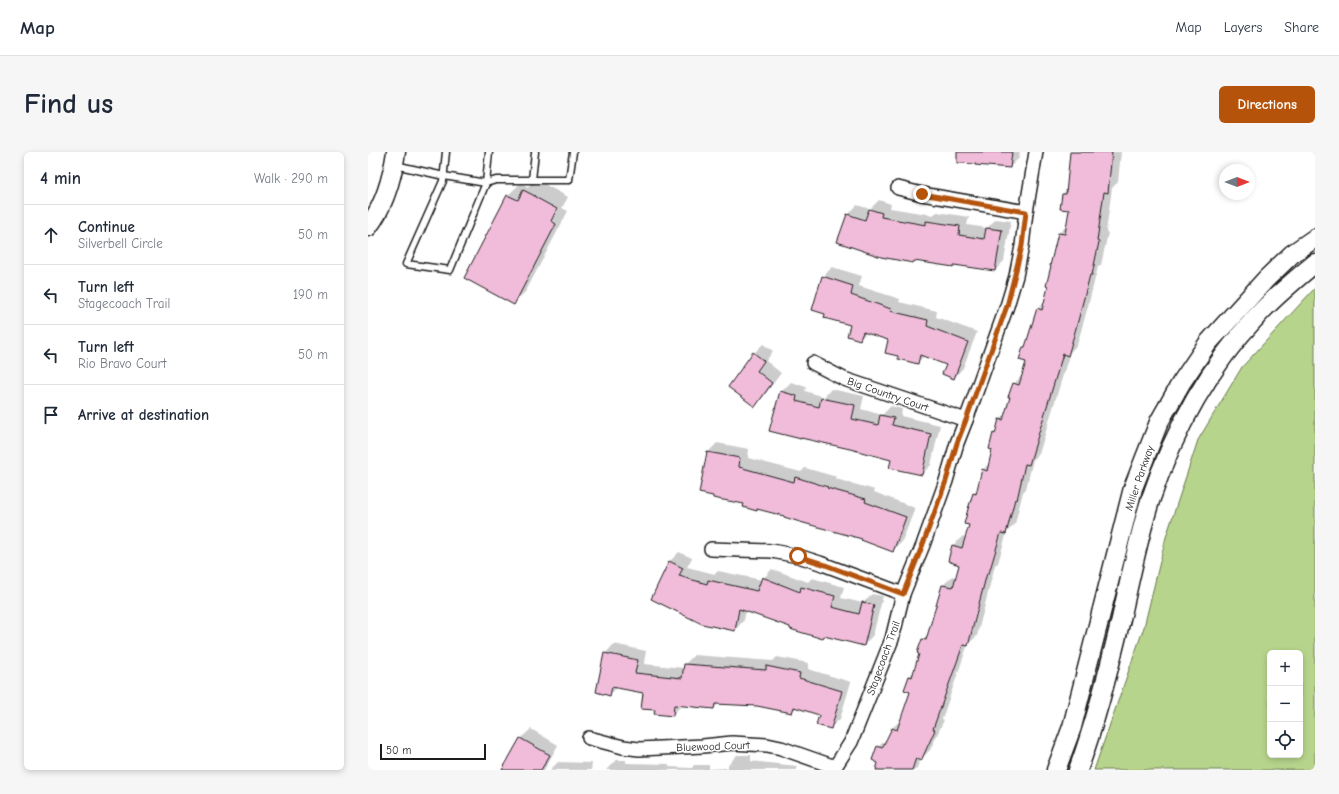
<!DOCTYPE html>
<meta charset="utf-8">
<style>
:root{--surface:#fff;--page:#f6f6f7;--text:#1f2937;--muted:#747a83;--line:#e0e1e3;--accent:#b45309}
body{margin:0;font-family:"Comic Neue",sans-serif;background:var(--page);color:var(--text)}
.controls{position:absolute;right:12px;bottom:12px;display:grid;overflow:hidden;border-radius:6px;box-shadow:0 2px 6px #0003}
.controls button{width:36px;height:36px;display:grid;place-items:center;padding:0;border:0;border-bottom:1px solid var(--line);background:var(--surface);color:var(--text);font:20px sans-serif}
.compass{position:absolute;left:851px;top:12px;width:36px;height:36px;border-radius:50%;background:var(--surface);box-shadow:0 2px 6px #0003;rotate:90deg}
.scale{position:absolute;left:12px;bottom:10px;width:106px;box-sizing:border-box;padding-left:4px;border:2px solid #1c1c1c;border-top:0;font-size:11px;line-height:14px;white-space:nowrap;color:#1c1c1c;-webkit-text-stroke:3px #fff;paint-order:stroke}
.stop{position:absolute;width:12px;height:12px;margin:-9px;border:3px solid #b45309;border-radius:50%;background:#fff}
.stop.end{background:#b45309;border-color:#fff;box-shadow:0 1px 4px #0008}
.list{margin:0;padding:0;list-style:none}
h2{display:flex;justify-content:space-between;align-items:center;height:52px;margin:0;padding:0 16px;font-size:17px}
h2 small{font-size:13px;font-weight:400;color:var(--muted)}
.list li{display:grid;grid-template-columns:26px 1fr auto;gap:12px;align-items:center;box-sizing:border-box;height:60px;padding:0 16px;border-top:1px solid var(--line)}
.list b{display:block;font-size:15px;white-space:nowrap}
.list p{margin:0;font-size:13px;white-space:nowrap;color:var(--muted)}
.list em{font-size:13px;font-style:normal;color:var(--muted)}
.icon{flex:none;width:22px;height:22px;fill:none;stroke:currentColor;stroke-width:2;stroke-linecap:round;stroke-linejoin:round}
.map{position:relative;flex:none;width:947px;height:618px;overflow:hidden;border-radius:6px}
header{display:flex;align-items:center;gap:24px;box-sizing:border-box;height:56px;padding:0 20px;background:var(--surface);border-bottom:1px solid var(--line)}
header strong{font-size:19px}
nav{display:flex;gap:22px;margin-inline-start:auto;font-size:14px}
.intro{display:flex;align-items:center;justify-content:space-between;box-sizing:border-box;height:96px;padding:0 24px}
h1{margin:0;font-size:28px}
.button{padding:10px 18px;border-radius:6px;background:var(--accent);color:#fff;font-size:14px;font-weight:700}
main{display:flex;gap:24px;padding:0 24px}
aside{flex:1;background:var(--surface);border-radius:6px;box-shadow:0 2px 6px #0003}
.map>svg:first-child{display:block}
.green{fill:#b7d48c;stroke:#6a7854;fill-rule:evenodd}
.shadow{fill:#0003}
.building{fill:#f0bcd9;stroke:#1c1c1c}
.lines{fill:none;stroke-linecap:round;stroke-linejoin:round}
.lane-casing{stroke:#1c1c1c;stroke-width:9}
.street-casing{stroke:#1c1c1c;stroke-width:16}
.secondary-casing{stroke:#1c1c1c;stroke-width:21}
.lane{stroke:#fff;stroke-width:6}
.street{stroke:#fff;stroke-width:13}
.secondary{stroke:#fff;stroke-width:18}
.route{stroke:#b45309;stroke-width:5}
.labels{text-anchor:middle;stroke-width:3;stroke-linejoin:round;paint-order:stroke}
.street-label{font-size:11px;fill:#1c1c1c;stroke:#fff}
</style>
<header>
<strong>Map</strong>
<nav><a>Map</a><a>Layers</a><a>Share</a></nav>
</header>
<div class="intro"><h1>Find us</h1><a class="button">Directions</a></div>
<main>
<aside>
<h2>4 min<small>Walk · 290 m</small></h2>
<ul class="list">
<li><svg class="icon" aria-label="ahead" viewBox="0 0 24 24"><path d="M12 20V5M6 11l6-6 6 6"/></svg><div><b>Continue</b><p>Silverbell Circle</p></div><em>50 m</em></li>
<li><svg class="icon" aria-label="left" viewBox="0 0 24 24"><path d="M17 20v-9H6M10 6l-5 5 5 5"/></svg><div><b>Turn left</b><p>Stagecoach Trail</p></div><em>190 m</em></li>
<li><svg class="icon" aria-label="left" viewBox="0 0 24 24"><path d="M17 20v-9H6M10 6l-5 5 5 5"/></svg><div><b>Turn left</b><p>Rio Bravo Court</p></div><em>50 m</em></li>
<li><svg class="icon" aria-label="arrive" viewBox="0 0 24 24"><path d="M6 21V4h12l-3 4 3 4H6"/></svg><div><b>Arrive at destination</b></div></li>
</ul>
</aside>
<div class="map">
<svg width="947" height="618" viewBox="0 0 947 618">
<rect width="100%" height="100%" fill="#fff"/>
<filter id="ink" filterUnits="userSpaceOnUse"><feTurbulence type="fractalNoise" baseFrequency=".025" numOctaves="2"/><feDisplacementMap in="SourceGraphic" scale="8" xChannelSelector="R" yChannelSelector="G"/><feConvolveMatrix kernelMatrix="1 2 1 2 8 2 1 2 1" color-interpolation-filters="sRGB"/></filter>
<g filter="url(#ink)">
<!-- green -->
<path class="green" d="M 947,136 L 947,618 L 726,618 L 776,475 L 798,385 L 830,288 L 874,215 ZM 902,501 L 932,501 L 932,603 L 902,603 Z"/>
<!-- shadow -->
<g class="shadow">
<polygon points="586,0 652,0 651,6 642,15 609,11 590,0"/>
<polygon points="705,0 753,0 750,30 744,36 738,80 740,81 733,113 730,115 719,158 709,193 702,200 671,302 665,308 658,337 655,340 647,372 639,380 630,411 627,413 609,484 600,492 574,567 576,568 562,598 552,608 548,618 509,618 512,610 510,595 520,586 524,576 534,567 543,539 541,524 547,519 553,501 550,500 555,487 562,480 575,433 585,424 589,425 592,412 585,393 595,384 598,385 602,372 606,342 610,337 615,318 622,310 625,298 626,282 629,279 632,267 638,262 646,232 655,222 659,209 656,195 659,192 670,157 677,150 691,81 699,73 702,57 695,42 699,38"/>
<polygon points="168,26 179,31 178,33 200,45 194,56 200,59 158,139 145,152 97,126 140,43 153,31 160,35"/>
<polygon points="511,48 523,52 522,56 565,63 569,60 601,65 599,73 619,76 628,67 643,69 636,109 627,118 587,112 585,114 480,63 489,53 502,57"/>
<polygon points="464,115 494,124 491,134 532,147 531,150 569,159 568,165 609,180 595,216 586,226 579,212 556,204 550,210 532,204 521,187 499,180 492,187 455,125"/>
<polygon points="395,192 405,199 398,209 413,221 396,244 386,254 386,201"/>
<polygon points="423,230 438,235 437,239 456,245 463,237 496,244 493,257 514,263 523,254 534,257 533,264 572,273 563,313 554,322 524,307 434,285 413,240"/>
<polygon points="349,291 381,297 380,306 433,320 437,316 469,325 468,327 507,338 506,340 547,356 534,390 524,399 495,386 377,351 332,340 340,300"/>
<polygon points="311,400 324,406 319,415 347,422 350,419 394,428 404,417 440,430 444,426 476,435 473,446 495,451 504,442 515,444 505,483 496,493 457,484 455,485 378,458 376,468 367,478 284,447 302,409"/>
<polygon points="246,492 278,499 276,512 316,516 317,512 326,503 405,509 409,505 441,511 440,517 483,530 472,567 462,576 452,562 429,555 424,560 389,553 351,551 346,556 314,553 304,563 288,557 276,540 250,535 242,542 237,502"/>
<polygon points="163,577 190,593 176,618 135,618 153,586"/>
<polygon points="369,603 383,603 383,609 429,614 428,618 238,618 248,608 258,608 258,611 301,612 301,615 324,616 326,613 341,613 341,617 360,616 360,613"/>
<polygon points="190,610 224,611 223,618 182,618"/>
</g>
<!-- building -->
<g class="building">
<polygon points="589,0 644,0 642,16 607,13 608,12 589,11"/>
<polygon points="702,0 744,0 740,41 736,40 729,89 731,90 724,123 722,123 710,169 700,204 695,202 661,313 657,312 649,348 647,347 638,382 633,381 621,421 619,421 600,494 595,493 565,577 567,578 553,609 548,606 544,618 508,618 510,611 504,608 509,594 514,596 524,576 529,578 542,540 536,538 541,524 544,525 551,502 549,501 554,487 558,488 574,433 585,435 591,413 580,409 584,393 594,396 601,373 596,372 600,357 605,341 608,342 614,317 619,319 624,298 621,297 625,281 627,282 631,267 635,268 642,245 640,245 645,231 651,233 658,210 651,208 655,195 657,195 669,156 674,158 680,135 678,134 683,114 682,114 690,81 697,82 701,58 692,57 694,42 698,42"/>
<polygon points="155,38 167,44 167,45 189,57 183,69 188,72 146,153 96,126 139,43 150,48"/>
<polygon points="501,57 514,61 513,65 558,73 558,69 592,74 591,83 616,87 618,76 634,78 627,119 586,113 586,115 546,109 545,111 513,105 469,90 479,62 497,68"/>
<polygon points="454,124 485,134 483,143 523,157 522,159 560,168 559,174 600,190 586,227 574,222 578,213 552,203 550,212 530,207 530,204 517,201 520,188 495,180 492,188 479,184 482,173 456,166 457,162 444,158"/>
<polygon points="385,200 396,209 389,219 404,231 387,255 360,235"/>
<polygon points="412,239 429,244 428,249 451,255 453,246 487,253 484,267 510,273 512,263 526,266 524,273 563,282 554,323 521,316 523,308 482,297 433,286 433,287 401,279"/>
<polygon points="339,300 372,306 371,315 426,330 427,325 460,335 459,336 498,347 497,350 538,365 525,400 493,388 494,387 432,370 416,365 416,364 389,357 389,359 375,355 376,352 345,346 345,344 331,341"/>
<polygon points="301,409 315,416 311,424 339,432 340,428 389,439 394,425 432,440 433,435 467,444 464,455 491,462 494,450 506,453 496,494 456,484 455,487 422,477 422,475 371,457 367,479 334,472 283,447"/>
<polygon points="236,501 270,508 267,521 314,526 316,512 398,518 398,514 432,521 431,526 474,539 463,577 448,573 451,563 426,555 424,561 389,554 347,552 346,557 306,553 305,564 286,562 287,558 273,557 275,541 244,535 242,544 228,540"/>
<polygon points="152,586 182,603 173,618 134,618"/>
</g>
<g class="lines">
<!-- lane casing -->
<g class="lane-casing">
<g id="lane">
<polyline points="78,0 75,29 38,112 82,118 118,31 121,0"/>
<polyline points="27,13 76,24 118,31 128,28 201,28 205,0"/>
<polyline points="164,28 167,0"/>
</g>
</g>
<!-- street casing -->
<g class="street-casing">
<g id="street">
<polyline points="530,36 554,42 658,60"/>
<polyline points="445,211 476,227 598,268"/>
<polyline points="343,397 404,399 430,404 452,411 535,442"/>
<polyline points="221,586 255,595 271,597 335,594 364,591 399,593 413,596 467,615"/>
<polyline points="465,618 483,590 524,487 535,442 555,393 578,329 589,291 598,268 639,154 648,124 654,94 658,60 668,0"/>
</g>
</g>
<!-- secondary casing -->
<g class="secondary-casing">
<g id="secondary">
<path d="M 0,75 C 17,53 24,27 28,0"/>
<polyline points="688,618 704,575 765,336 791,270 813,231 840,191 898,127 924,102 947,86"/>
<path d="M 710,618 C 728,569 741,518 753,467 C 762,427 770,387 782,349 C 805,281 840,216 889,164 C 906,145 927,128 947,111"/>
</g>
</g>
<!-- lane -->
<use href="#lane" class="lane"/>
<!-- street -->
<use href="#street" class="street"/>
<!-- secondary -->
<use href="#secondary" class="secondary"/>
</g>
</g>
<g class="lines" filter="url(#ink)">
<!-- route -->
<polyline class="route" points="430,404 452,411 535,442 555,392 578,329 589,291 598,268 639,154 654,94 658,60 554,42"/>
</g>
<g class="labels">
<!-- street labels -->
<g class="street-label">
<text transform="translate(520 242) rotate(19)" y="4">Big Country Court</text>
<text transform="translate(771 326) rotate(-71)" y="4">Miller Parkway</text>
<text transform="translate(515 506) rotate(-70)" y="4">Stagecoach Trail</text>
<text transform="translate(345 594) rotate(-2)" y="4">Bluewood Court</text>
</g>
</g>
</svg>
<div class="controls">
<button>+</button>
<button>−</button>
<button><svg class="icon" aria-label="locate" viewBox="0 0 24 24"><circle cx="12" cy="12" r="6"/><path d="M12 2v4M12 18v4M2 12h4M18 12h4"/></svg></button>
</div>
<svg class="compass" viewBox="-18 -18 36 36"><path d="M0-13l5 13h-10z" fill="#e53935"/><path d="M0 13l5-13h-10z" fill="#747a83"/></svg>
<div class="scale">50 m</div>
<div class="stop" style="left:430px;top:404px"></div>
<div class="stop end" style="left:554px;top:42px"></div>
</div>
</main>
